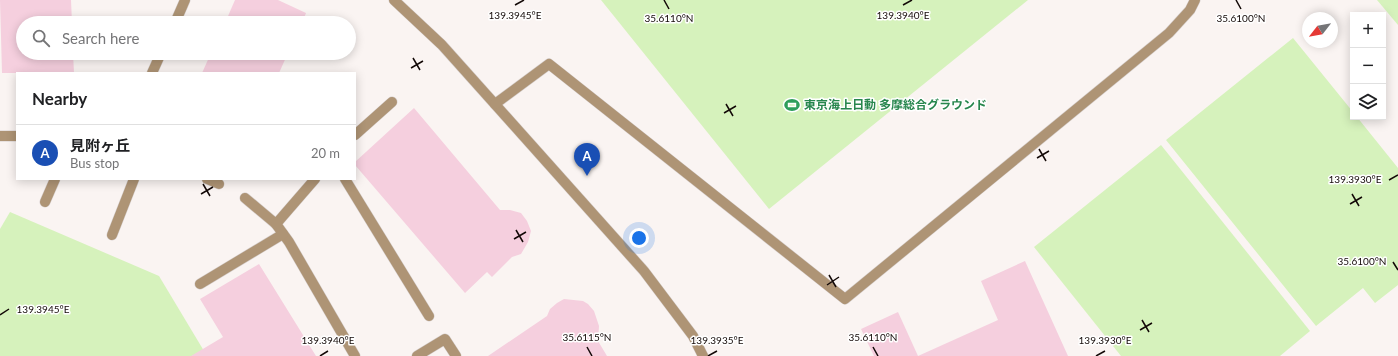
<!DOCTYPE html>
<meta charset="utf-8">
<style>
:root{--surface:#fff;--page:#f2f2f2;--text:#202124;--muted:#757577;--line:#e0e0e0;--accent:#7c3aed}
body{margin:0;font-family:Lato,"Noto Sans JP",sans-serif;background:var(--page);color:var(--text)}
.controls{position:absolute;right:12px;top:12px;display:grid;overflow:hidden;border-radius:0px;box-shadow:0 2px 10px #0003}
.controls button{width:36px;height:36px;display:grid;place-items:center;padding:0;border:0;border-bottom:1px solid var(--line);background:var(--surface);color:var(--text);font:20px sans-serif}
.compass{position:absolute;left:1302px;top:12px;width:36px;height:36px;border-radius:50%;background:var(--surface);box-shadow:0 2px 10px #0003;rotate:239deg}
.you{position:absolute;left:639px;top:238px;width:14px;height:14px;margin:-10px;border:3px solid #fff;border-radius:50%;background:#1a73e8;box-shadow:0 0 0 6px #1a73e833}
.badge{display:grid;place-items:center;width:26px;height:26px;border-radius:50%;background:var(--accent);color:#fff;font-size:13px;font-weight:700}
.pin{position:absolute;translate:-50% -33px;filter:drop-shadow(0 1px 2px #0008)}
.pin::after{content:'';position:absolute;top:21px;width:14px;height:12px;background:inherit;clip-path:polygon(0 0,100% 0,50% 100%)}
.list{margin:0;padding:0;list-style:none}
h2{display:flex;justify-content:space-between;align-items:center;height:52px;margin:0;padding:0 16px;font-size:17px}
h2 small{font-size:13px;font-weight:400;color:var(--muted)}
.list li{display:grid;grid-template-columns:26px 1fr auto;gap:12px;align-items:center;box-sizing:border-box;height:56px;padding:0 16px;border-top:1px solid var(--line)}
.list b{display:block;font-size:15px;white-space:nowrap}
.list p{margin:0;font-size:13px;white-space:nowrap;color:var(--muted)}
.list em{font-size:13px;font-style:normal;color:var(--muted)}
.icon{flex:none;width:22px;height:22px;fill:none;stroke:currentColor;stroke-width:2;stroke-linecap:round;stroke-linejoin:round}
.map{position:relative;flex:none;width:1398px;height:356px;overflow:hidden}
.search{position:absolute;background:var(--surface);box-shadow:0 2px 10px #0003;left:16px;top:16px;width:340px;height:44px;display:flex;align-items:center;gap:10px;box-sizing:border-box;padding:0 14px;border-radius:22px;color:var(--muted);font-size:15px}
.panel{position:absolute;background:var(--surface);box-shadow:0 2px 10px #0003;left:16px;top:72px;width:340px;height:108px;border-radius:0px}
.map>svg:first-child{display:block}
.green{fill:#d6f2bc}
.building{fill:#f5cfde}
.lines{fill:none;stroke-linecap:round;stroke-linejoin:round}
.minor-casing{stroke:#d5cecc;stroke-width:11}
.minor{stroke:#ae9475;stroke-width:10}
.ticks{fill:none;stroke:#130907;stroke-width:1.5}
.labels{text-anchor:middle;stroke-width:3;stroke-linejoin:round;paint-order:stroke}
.leisure-label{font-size:12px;font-weight:bold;fill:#27864d;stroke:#fff;text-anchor:start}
.ticks-label{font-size:10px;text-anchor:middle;fill:#130907;stroke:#fff;stroke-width:3;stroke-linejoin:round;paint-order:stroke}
</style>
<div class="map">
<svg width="1398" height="356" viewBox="0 0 1398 356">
<rect width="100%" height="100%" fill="#faf4f2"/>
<!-- green -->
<g class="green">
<polygon points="601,0 1028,0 769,209"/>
<polygon points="1377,0 1398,0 1398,25"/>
<polygon points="1293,38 1353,112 1353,117 1357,117 1398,168 1398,285 1375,303 1363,288 1316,326 1166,140"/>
<polygon points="1161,145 1310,331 1280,356 1121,356 1034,247"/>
<polygon points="10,212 159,276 207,356 0,356 0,229"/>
</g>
<!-- building -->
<g class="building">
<polygon points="0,0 71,0 72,23 23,23 23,53 73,53 74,73 2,73"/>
<polygon points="235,0 278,0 306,13 302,23 225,23"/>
<polygon points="211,53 288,53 279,73 202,73"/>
<polygon points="414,108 500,210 510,210 521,213 527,221 531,231 528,242 521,254 512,257 492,277 487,272 465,293 355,165 355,162"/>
<polygon points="1025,261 1068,356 918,356 998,320 981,281"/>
<polygon points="259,264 316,356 191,356 223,337 200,299"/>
<polygon points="564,299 583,301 588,304 594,311 599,326 598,341 607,356 488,356 547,316 550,309 557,303"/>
<polygon points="898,312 918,356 874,356 861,329"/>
</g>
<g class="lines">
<!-- minor casing -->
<g class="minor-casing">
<g id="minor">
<polyline points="394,0 442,45 644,271 693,336 703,356"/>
<polyline points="175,23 185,0"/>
<polyline points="152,73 161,53"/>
<polyline points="495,104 549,64 845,299 1169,33 1190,10 1195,0"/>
<polyline points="355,135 392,102"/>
<polyline points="0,136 17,136"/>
<polyline points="207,179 219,184"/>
<polyline points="345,179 429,316"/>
<polyline points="245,198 276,224 289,242 355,356"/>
<polyline points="45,202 55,179"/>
<polyline points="276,224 315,179"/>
<polyline points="112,235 134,179"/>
<polyline points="200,284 283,234"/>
<polyline points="417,356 445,339 456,356"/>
</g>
</g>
<!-- minor -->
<use href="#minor" class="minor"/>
</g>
<!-- ticks -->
<path class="ticks" d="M 664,0 L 669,9M 1236,0 L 1241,9M 515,5 L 524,0M 903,5 L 912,0M 413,58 L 420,70M 411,68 L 423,61M 726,104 L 733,116M 724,113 L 736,106M 1039,149 L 1046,161M 1037,158 L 1049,151M 1389,180 L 1398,175M 203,184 L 210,196M 201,194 L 213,187M 1352,194 L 1359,206M 1350,204 L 1362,197M 516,230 L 523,242M 514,239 L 526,232M 1393,262 L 1398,270M 829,275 L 836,287M 827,285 L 839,277M 0,315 L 9,309M 1142,320 L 1149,332M 1140,330 L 1152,323M 587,347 L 592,356M 873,347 L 878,356M 320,356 L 328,351M 708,356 L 717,351M 1096,356 L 1105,351"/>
<!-- icons -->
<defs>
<g id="stadium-bare" transform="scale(1.2)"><path d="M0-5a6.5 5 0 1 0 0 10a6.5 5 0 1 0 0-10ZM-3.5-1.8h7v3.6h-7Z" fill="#2e9e5b" stroke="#fff" stroke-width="2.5" paint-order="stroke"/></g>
</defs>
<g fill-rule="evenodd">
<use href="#stadium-bare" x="792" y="105"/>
</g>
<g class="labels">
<!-- leisure labels -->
<g class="leisure-label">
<text x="804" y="109">東京海上日動 多摩総合グラウンド</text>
</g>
</g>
<g class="ticks-label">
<text x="515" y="19">139.3945°E</text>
<text x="903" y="19">139.3940°E</text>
<text x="669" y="22">35.6110°N</text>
<text x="1241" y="22">35.6100°N</text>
<text x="1355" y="183">139.3930°E</text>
<text x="1362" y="265">35.6100°N</text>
<text x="43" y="313">139.3945°E</text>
<text x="587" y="341">35.6115°N</text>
<text x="873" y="341">35.6110°N</text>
<text x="328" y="344">139.3940°E</text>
<text x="717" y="344">139.3935°E</text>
<text x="1105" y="344">139.3930°E</text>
</g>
</svg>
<div class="controls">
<button>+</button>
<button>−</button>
<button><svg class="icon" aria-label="layers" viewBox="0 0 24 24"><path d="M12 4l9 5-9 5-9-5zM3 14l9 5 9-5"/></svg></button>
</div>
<svg class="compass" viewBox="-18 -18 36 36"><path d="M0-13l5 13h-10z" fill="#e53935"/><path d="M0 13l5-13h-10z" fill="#757577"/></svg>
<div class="you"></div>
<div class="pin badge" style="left:587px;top:176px;background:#1a4fb4">A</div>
<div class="search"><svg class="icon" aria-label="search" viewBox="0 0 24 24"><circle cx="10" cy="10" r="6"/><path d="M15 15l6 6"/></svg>Search here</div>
<section class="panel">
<h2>Nearby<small></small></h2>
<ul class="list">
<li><span class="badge" style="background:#1a4fb4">A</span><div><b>見附ヶ丘</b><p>Bus stop</p></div><em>20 m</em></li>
</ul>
</section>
</div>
